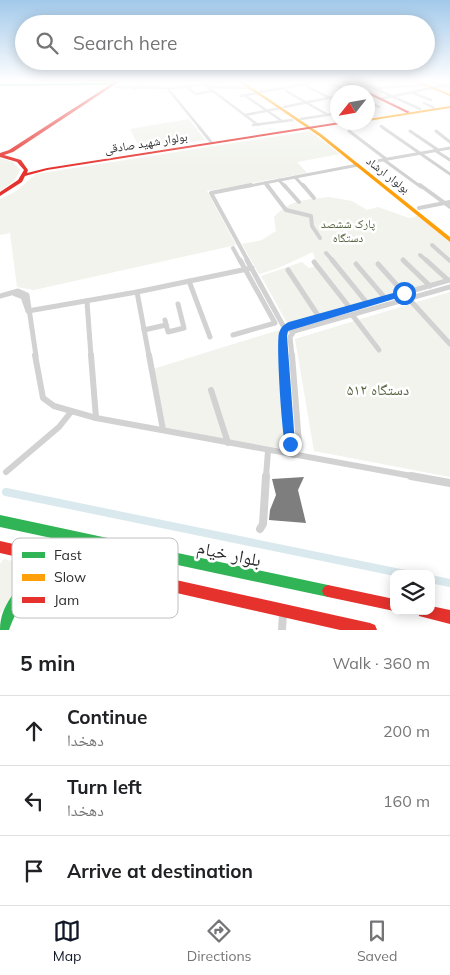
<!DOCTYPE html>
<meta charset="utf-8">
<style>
:root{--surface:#fff;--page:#f6f6f6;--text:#202124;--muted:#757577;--line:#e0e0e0;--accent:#111827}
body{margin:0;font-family:Mulish,"Noto Naskh Arabic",sans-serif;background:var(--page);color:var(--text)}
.controls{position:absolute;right:15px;bottom:15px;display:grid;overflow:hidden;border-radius:10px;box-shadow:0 2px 12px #0003}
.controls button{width:45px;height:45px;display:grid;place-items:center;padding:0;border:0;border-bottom:1px solid var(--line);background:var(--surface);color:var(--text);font:25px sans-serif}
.compass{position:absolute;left:330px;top:85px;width:45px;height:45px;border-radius:50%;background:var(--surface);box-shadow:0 2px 12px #0003;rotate:239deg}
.stop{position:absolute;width:15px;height:15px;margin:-11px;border:4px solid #1a73e8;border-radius:50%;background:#fff}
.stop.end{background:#1a73e8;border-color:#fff;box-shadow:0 1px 5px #0008}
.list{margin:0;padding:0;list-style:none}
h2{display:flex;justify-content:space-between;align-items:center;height:65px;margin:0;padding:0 20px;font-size:21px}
h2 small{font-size:16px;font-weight:400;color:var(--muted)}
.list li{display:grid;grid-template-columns:32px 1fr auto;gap:15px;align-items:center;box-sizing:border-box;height:70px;padding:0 20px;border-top:1px solid var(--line)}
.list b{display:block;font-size:19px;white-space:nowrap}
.list p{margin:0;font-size:16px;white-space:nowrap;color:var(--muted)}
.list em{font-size:16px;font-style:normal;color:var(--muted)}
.icon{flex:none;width:28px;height:28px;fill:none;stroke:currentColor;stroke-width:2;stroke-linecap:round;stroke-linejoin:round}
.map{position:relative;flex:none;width:450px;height:630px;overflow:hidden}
.search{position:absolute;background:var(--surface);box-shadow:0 2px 12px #0003;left:15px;right:15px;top:15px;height:55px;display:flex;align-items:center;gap:12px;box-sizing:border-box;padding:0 18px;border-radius:28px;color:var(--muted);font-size:19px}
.sheet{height:275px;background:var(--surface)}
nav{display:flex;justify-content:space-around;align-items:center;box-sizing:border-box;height:70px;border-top:1px solid var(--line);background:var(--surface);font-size:14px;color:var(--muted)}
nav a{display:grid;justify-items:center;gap:2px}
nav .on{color:var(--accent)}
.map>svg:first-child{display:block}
.green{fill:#f1f3ec}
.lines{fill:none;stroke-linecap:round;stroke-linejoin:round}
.canal{stroke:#dae9ee;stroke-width:8}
.building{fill:#7e7e7e}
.street-far5{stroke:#d2d2d2;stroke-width:2.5}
.street-far4{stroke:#d2d2d2;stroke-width:3}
.street-far3{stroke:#d2d2d2;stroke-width:4}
.street-far2{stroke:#d2d2d2;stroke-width:5}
.street-far1{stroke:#d2d2d2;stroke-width:6}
.street{stroke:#d2d2d2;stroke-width:8}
.fast{fill:#30b455;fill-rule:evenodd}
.slow{fill:#ff9f0a;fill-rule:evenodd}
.jam{fill:#e5322d;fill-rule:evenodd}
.route{fill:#1a73e8}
.labels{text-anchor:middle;stroke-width:5;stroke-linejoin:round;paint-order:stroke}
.far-street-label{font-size:12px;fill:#2d2d2d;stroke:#fff}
.far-park-label{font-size:12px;fill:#55633f;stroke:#fff}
.park-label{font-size:15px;fill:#55633f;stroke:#fff}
.near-street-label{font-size:18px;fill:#2d2d2d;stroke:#fff}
.key{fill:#fff;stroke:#c0c0c0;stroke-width:1}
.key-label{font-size:14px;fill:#2d2d2d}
</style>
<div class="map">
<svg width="450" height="630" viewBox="0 0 450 630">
<rect width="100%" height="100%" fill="#fff"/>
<!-- green -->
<g class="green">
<polygon points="189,119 205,140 141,150 130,129"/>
<polygon points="310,131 340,154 297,162 307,173 207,191 236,245 34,290 17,287 10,233 0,235 0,199 15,192 36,174"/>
<polygon points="0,158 13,162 20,170 14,181 0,191"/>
<path d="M 329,197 L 352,201 L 367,210 L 378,207 L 409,218 L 421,215 L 450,240 L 450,280 L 287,323 L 261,276 L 302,262 L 309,268 L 317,266 L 313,252 L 276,269 L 259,274 L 242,244 L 262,240 L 276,231 L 274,217 C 291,199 305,200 329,197 Z"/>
<polygon points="450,292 450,477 314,451 295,339"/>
<polygon points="279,330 284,449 165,429 153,369"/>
<polygon points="4,559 41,568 24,582 0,614 0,564"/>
</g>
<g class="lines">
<!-- canal -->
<g class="canal">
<polyline points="6,492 405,574"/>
<polyline points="431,579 450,583"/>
</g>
</g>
<!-- building -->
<polygon class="building" points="304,477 298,490 306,523 269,520 270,510 276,495 272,479"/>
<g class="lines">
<!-- street-far5 -->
<g class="street-far5">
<polyline points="326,81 349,92"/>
<polyline points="358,81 420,109"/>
<polyline points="392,81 401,87"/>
<polyline points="431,81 450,88"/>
<polyline points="0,82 3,82"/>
<polyline points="205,85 258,125"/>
<polyline points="337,86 352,86"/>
<polyline points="116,87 173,88 231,81"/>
<polyline points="208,87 250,88"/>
<polyline points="308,87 338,102"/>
<polyline points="188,88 196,94 213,91"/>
<polyline points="378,88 422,85"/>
<polyline points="432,88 450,84"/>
<polyline points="133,89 145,81"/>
<polyline points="168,89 200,128"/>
<polyline points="286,91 328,115"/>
<polyline points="260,92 322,81"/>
<polyline points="357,92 364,91"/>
<polyline points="411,92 431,100"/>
<polyline points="241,96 257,93"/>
<polyline points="247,97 282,121"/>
<polyline points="380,99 431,88"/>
<polyline points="368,101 379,107"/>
<polyline points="424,103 434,108"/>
<polyline points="284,107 338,96"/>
<polyline points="245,115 281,108"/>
<polyline points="301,119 333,114"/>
<polyline points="253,125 292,120"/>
<polyline points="381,126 384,128"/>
</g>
<!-- street-far4 -->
<g class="street-far4">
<polyline points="199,127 211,142"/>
<polyline points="382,127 450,174"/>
<polyline points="349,131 386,159"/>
<polyline points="410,131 438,150"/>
<polyline points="436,131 450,142"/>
<polyline points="436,151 450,160"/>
<polyline points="384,160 421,187"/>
<polyline points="371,162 450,148"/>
<polyline points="295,177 304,187"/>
<polyline points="279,180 285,187"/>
<polyline points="265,183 268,187"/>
<polyline points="244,187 358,165"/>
</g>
<!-- street-far3 -->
<g class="street-far3">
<polyline points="267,185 286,210 311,216 312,226 320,238"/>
<polyline points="284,185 299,202"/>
<polyline points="303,185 314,198"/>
<polyline points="420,185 450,207"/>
<polyline points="419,208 450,202"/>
<polyline points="432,245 450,261"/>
<polyline points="233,248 240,261"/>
<polyline points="326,253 333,261"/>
<polyline points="420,255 427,261"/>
<polyline points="248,261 211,193 251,185"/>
</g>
<!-- street-far2 -->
<g class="street-far2">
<polyline points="247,260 285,329 294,331"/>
<polyline points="332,260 367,303"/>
<polyline points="403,260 430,286"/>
<polyline points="426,260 448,280"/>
<polyline points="314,262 350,308"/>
<polyline points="356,264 385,298"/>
<polyline points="378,264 404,293"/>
<polyline points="288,270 319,317"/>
<polyline points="189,281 210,337"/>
<polyline points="137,292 149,356"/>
<polyline points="15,294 23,297 28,311"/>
<polyline points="0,296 18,291 27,295 36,356"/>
<polyline points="409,299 450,344"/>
<polyline points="87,302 91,356"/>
<polyline points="28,311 137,292 252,268"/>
<polyline points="353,316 379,350"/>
<polyline points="165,320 168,332 184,328 178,304"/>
<polyline points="144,330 166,325"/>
<polyline points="233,335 275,323 240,260"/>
<path d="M 284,356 C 284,346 280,333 289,326 L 450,280"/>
<polyline points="292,356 290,337 294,331 450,287"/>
</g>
<!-- street-far1 -->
<g class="street-far1">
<polyline points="35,355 43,398 54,406 96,418 417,477"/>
<polyline points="91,355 96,418"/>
<polyline points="149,355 163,430"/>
<polyline points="284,355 290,444 294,455"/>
<polyline points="292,355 299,444 294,455"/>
<polyline points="211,390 228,443"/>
<polyline points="6,472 59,427 71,412"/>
<polyline points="266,477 268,451"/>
</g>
<!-- street -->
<g class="street">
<polyline points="411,476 450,483"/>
<polyline points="260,529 263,524 266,476"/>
<polyline points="282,630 283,613"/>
</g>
<!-- fast -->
<g class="fast">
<polygon points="117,81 121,82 105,85 0,86 0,84 105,83"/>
<polygon points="0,515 328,585 332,587 334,591 332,595 328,597 0,527"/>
<path d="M 75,560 L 79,562 L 81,566 L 79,570 C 71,574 62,575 53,578 C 30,587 17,608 9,630 L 0,630 C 0,617 4,608 11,597 C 27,575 49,566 75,560 Z"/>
</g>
<!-- slow -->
<g class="slow">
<polygon points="238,81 242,81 321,134 450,237 450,242 319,136"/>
<polygon points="413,81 418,81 450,94 450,96"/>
<polygon points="450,106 450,108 368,121 368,119"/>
</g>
<!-- jam -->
<g class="jam">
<polygon points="116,81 120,81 13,152 4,155 21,160 28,170 27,173 47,168 340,122 353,122 47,170 25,176 22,182 0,196 0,192 18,180 24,170 17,162 0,157 0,153 9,150"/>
<polygon points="342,81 346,81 410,112 407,113 368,94 368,92 364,92"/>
<polygon points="0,541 370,623 375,625 377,630 340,630 0,553"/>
<polygon points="328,585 394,599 394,611 328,597 324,595 322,591 324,587"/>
<polygon points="431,606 450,610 450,624 419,616 418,611 431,611"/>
</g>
</g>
<!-- sky -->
<linearGradient id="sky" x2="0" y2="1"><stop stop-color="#a2c9ea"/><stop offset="0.48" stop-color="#fff"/><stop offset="1" stop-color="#fff" stop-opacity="0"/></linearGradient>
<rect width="450" height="169" fill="url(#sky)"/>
<!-- route -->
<path class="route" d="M 404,290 L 408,293 L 407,295 L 288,331 L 287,336 L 295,444 L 293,448 L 290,449 L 286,448 C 282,438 276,344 279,333 C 281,327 283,325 289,322 Z"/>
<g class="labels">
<!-- far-street labels -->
<g class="far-street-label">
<text transform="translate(146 143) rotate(-9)" y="4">بولوار شهید صادقی</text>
<text transform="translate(388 175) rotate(38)" y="4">بولوار ارشاد</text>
</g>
<!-- far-park labels -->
<g class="far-park-label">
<text x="348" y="228">پارک‌ ششصد<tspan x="348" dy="14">دستگاه</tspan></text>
</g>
<!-- park labels -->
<g class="park-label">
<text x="378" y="395">۵۱۲ دستگاه</text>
</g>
<!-- near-street labels -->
<g class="near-street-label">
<text transform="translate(229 554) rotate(12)" y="6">بلوار خیام</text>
</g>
</g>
<!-- legend -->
<rect x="12" y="538" width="166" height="80" rx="8" class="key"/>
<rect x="22" y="552" width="23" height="6" fill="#30b455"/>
<rect x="22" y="574" width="23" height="7" fill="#ff9f0a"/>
<rect x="22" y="597" width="23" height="6" fill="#e5322d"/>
<g class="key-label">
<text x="54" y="560">Fast</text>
<text x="54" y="582">Slow</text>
<text x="54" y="605">Jam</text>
</g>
</svg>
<div class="controls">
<button><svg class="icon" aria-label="layers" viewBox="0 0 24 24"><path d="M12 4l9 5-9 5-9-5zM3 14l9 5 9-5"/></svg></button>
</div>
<svg class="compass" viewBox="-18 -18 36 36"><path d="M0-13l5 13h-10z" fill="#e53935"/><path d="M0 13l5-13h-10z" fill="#757577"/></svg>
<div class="stop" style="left:404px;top:293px"></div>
<div class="stop end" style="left:290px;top:444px"></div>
<div class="search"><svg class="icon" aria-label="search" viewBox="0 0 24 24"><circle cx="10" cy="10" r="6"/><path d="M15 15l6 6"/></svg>Search here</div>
</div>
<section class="sheet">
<h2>5 min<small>Walk · 360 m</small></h2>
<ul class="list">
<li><svg class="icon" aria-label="ahead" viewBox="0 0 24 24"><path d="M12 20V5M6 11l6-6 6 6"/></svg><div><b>Continue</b><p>دهخدا</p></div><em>200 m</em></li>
<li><svg class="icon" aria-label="left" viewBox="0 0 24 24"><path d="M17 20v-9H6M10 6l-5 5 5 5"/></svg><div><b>Turn left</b><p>دهخدا</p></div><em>160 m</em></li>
<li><svg class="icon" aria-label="arrive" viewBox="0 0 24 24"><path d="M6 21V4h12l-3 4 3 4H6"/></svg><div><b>Arrive at destination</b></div></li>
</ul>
</section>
<nav>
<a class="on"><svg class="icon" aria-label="map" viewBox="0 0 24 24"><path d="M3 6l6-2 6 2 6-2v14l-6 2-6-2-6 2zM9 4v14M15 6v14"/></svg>Map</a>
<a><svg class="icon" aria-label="directions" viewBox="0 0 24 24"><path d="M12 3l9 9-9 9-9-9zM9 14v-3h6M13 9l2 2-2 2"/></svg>Directions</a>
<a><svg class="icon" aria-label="saved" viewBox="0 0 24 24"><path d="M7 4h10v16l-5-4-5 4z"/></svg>Saved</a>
</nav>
